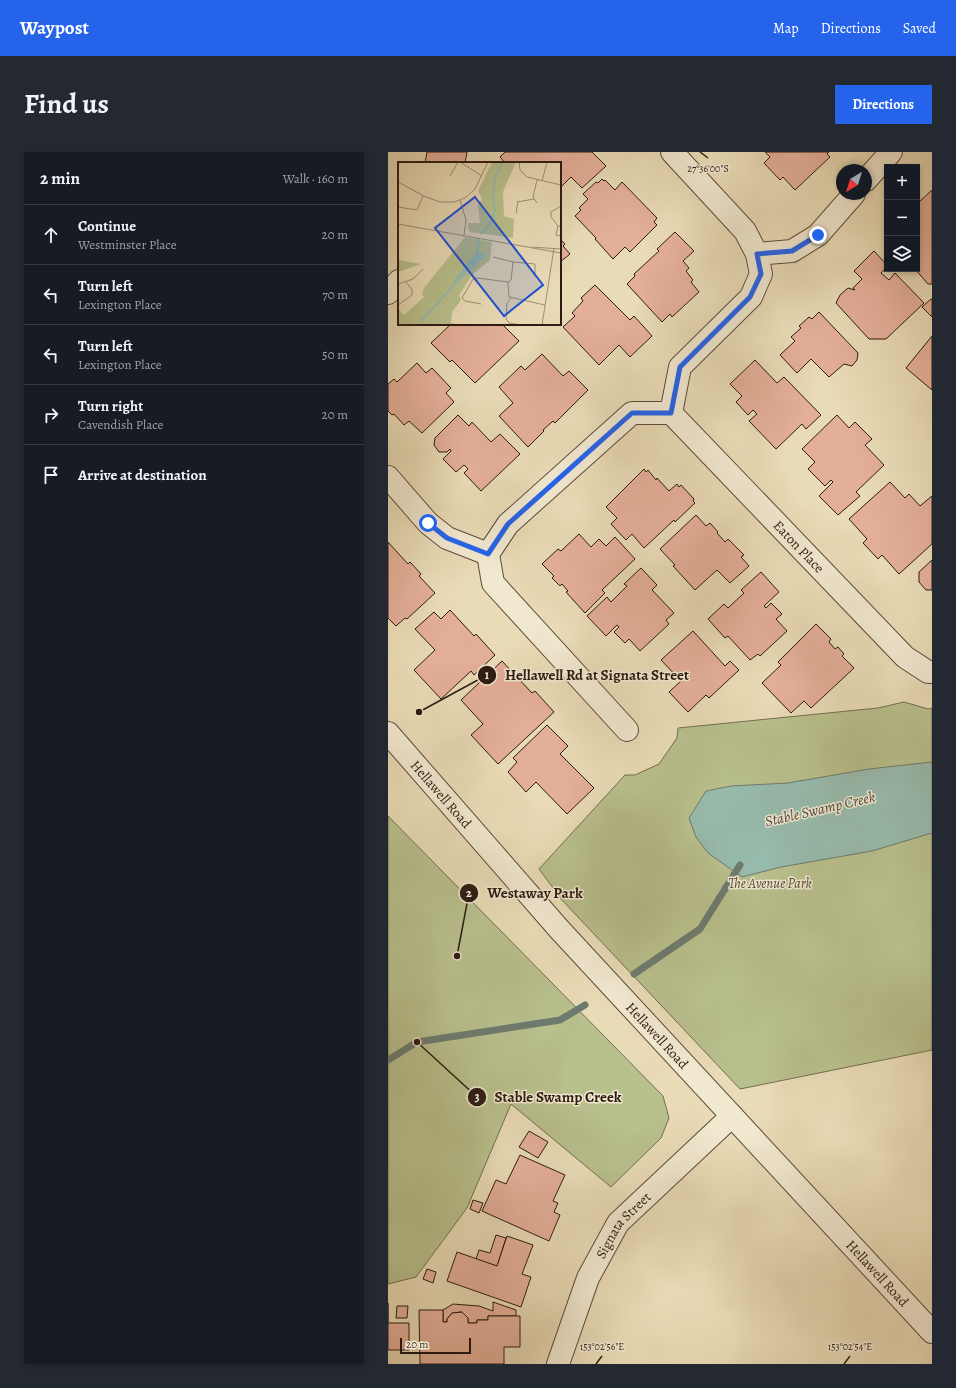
<!DOCTYPE html>
<meta charset="utf-8">
<style>
:root{--surface:#171b24;--page:#242831;--text:#f1f3f6;--muted:#9ea1a6;--line:#363941;--accent:#2563eb}
body{margin:0;font-family:Alegreya,serif;background:var(--page);color:var(--text)}
.controls{position:absolute;right:12px;top:12px;display:grid;overflow:hidden;border-radius:0px;box-shadow:0 2px 6px #0003}
.controls button{width:36px;height:36px;display:grid;place-items:center;padding:0;border:0;border-bottom:1px solid var(--line);background:var(--surface);color:var(--text);font:20px sans-serif}
.compass{position:absolute;left:448px;top:12px;width:36px;height:36px;border-radius:50%;background:var(--surface);box-shadow:0 2px 6px #0003;rotate:218deg}
.scale{position:absolute;left:12px;bottom:10px;width:71px;box-sizing:border-box;padding-left:4px;border:2px solid #2d1b11;border-top:0;font-size:11px;line-height:14px;white-space:nowrap;color:#2d1b11;-webkit-text-stroke:3px #f1e8d0;paint-order:stroke}
.stop{position:absolute;width:12px;height:12px;margin:-9px;border:3px solid #2563eb;border-radius:50%;background:#fff}
.stop.end{background:#2563eb;border-color:#fff;box-shadow:0 1px 4px #0008}
.list{margin:0;padding:0;list-style:none}
h2{display:flex;justify-content:space-between;align-items:center;height:52px;margin:0;padding:0 16px;font-size:17px}
h2 small{font-size:13px;font-weight:400;color:var(--muted)}
.list li{display:grid;grid-template-columns:26px 1fr auto;gap:12px;align-items:center;box-sizing:border-box;height:60px;padding:0 16px;border-top:1px solid var(--line)}
.list b{display:block;font-size:15px;white-space:nowrap}
.list p{margin:0;font-size:13px;white-space:nowrap;color:var(--muted)}
.list em{font-size:13px;font-style:normal;color:var(--muted)}
.icon{flex:none;width:22px;height:22px;fill:none;stroke:currentColor;stroke-width:2;stroke-linecap:round;stroke-linejoin:round}
.map{position:relative;flex:none;width:544px;height:1212px;overflow:hidden;border-radius:0px}
header{display:flex;align-items:center;gap:24px;box-sizing:border-box;height:56px;padding:0 20px;background:var(--accent);color:#fff}
header strong{font-size:19px}
nav{display:flex;gap:22px;margin-inline-start:auto;font-size:14px}
.intro{display:flex;align-items:center;justify-content:space-between;box-sizing:border-box;height:96px;padding:0 24px}
h1{margin:0;font-size:28px}
.button{padding:10px 18px;border-radius:0px;background:var(--accent);color:#fff;font-size:14px;font-weight:700}
main{display:flex;gap:24px;padding:0 24px}
aside{flex:1;background:var(--surface);border-radius:0px;box-shadow:0 2px 6px #0003}
.map>svg:first-child{display:block}
.green{fill:#b8c08d;stroke:#726e4f}
.water{fill:#97bbad;stroke:#6d7b6f}
.lines{fill:none;stroke-linecap:round;stroke-linejoin:round}
.stream{stroke:#6d7b6f;stroke-width:7}
.building{fill:#e4af99;stroke:#2d1b11}
.minor-casing{stroke:#5c4b3a;stroke-width:24}
.minor{stroke:#f1e8d0;stroke-width:22}
.route{stroke:#2563eb;stroke-width:5}
.ticks{fill:none;stroke:#2d1b11;stroke-width:1.5}
.labels{text-anchor:middle;stroke-width:3;stroke-linejoin:round;paint-order:stroke}
.street-label{font-size:14px;fill:#2d1b11;stroke:#f1e8d0}
.park-label{font-size:14px;font-style:italic;fill:#574d36;stroke:#f1e8d0}
.water-label{font-size:15px;font-style:italic;fill:#4d4b40;stroke:#f1e8d0}
.inset-river{fill:none;stroke:#97bbad;stroke-width:2}
.inset-road{fill:none;stroke:#9e8e74;stroke-width:1}
.view{fill:#1d4ed8;fill-opacity:0.15;stroke:#1d4ed8;stroke-width:2}
.inset-edge{fill:none;stroke:#2d1b11;stroke-width:2}
.ticks-label{font-size:10px;text-anchor:middle;fill:#2d1b11;stroke:#f1e8d0;stroke-width:3;stroke-linejoin:round;paint-order:stroke}
.leader{fill:none;stroke:#2d1b11;stroke-width:1.5}
.callout-dot{fill:#2d1b11;stroke:#f1e8d0;stroke-width:1.5}
.mark-label{font-size:12px;text-anchor:middle;font-weight:bold;fill:#fff}
.callout-label{font-size:15px;text-anchor:middle;font-weight:bold;fill:#2d1b11;stroke:#f1e8d0;stroke-width:3;stroke-linejoin:round;paint-order:stroke}
</style>
<header>
<strong>Waypost</strong>
<nav><a>Map</a><a>Directions</a><a>Saved</a></nav>
</header>
<div class="intro"><h1>Find us</h1><a class="button">Directions</a></div>
<main>
<aside>
<h2>2 min<small>Walk · 160 m</small></h2>
<ul class="list">
<li><svg class="icon" aria-label="ahead" viewBox="0 0 24 24"><path d="M12 20V5M6 11l6-6 6 6"/></svg><div><b>Continue</b><p>Westminster Place</p></div><em>20 m</em></li>
<li><svg class="icon" aria-label="left" viewBox="0 0 24 24"><path d="M17 20v-9H6M10 6l-5 5 5 5"/></svg><div><b>Turn left</b><p>Lexington Place</p></div><em>70 m</em></li>
<li><svg class="icon" aria-label="left" viewBox="0 0 24 24"><path d="M17 20v-9H6M10 6l-5 5 5 5"/></svg><div><b>Turn left</b><p>Lexington Place</p></div><em>50 m</em></li>
<li><svg class="icon" aria-label="right" viewBox="0 0 24 24"><path d="M7 20v-9h11M14 6l5 5-5 5"/></svg><div><b>Turn right</b><p>Cavendish Place</p></div><em>20 m</em></li>
<li><svg class="icon" aria-label="arrive" viewBox="0 0 24 24"><path d="M6 21V4h12l-3 4 3 4H6"/></svg><div><b>Arrive at destination</b></div></li>
</ul>
</aside>
<div class="map">
<svg width="544" height="1212" viewBox="0 0 544 1212">
<rect width="100%" height="100%" fill="#e9dbb6"/>
<filter id="stains"><feTurbulence type="fractalNoise" baseFrequency=".005" numOctaves="4"/><feColorMatrix values="0 0 0 0 .2 0 0 0 0 .09 0 0 0 0 .02 0 0 0 .5 -.17"/></filter>
<radialGradient id="worn" r=".72"><stop offset=".6" stop-color="#630" stop-opacity="0"/><stop offset="1" stop-color="#630" stop-opacity=".3"/></radialGradient>
<!-- green -->
<g class="green">
<polygon points="516,550 540,557 544,556 544,898 352,937 174,748 151,717 237,623 247,623 271,612 289,586 290,576 490,556"/>
<polygon points="0,664 275,944 281,966 273,986 223,1035 123,952 79,1056 28,1125 0,1132"/>
</g>
<!-- water -->
<polygon class="water" points="544,610 544,681 484,699 393,715 354,725 320,701 308,685 301,666 318,639 343,634 400,631 481,617"/>
<g class="lines">
<!-- stream -->
<g class="stream">
<polyline points="246,822 312,777 352,713"/>
<polyline points="0,908 29,890 172,868 197,853"/>
</g>
</g>
<!-- building -->
<g class="building">
<polygon points="39,0 79,0 77,11 37,11"/>
<polygon points="117,0 204,0 218,14 194,36 183,25 172,36 172,11 117,11 112,5"/>
<polygon points="377,0 441,0 439,2 442,5 407,38 395,25 392,28 376,11 382,5"/>
<polygon points="214,27 216,29 217,28 227,38 234,30 269,66 266,70 269,73 242,100 237,95 225,107 207,87 208,86 187,64 193,58 191,56 200,47 195,42 208,30 210,31"/>
<polygon points="544,38 544,132 540,132 527,117 529,117 529,65 532,65 529,61 529,52"/>
<polygon points="287,80 306,99 295,109 301,116 298,119 305,128 303,130 311,140 284,165 282,162 274,170 239,132 247,124 246,122 271,99 269,97"/>
<polygon points="172,87 177,92 175,94 182,102 172,110"/>
<polygon points="486,99 499,113 499,115 493,121 501,128 507,121 536,151 498,187 481,187 448,151 452,143 460,136 467,138 465,136 474,127 466,119"/>
<polygon points="207,133 242,168 246,164 264,184 242,205 231,193 211,213 175,175 187,164 184,161 195,149 193,146"/>
<polygon points="543,147 544,147 544,165 534,155"/>
<polygon points="431,160 470,201 469,208 464,214 456,212 441,225 423,207 409,221 392,203 407,189 403,185 413,176 411,174 421,165 424,167"/>
<polygon points="63,172 114,172 131,189 87,231 64,208 62,210 43,191"/>
<polygon points="544,184 544,238 518,216"/>
<polygon points="154,202 175,224 181,219 200,238 167,271 165,269 155,278 156,279 140,295 111,264 125,251 111,235 133,214 137,218"/>
<polygon points="367,208 389,231 396,225 433,263 418,277 414,272 388,297 361,269 369,262 365,258 360,263 348,250 354,244 342,232"/>
<polygon points="29,211 38,221 44,216 63,236 58,241 66,250 34,281 21,269 16,273 6,262 4,263 0,259 0,232 6,227 9,230"/>
<polygon points="70,263 81,274 84,270 103,290 112,282 132,302 93,339 76,321 80,317 76,313 68,320 55,307 63,299 62,297 59,300 51,300 46,293 47,286"/>
<polygon points="449,263 461,276 467,270 484,287 477,293 496,313 468,340 472,344 450,363 431,344 445,330 443,328 437,334 420,317 427,310 414,297"/>
<polygon points="256,317 258,320 260,318 268,328 269,326 281,339 289,332 291,335 293,333 306,347 305,349 307,351 287,370 286,368 256,396 244,382 238,388 223,372 229,366 218,355"/>
<polygon points="502,330 517,346 521,342 532,354 544,344 544,392 511,422 494,403 490,407 475,391 479,387 461,367"/>
<polygon points="308,363 318,374 322,371 330,380 329,381 337,390 340,387 356,403 353,405 361,414 342,431 329,418 307,438 285,414 287,413 272,397"/>
<polygon points="191,382 203,395 211,387 218,394 227,385 247,407 214,438 217,441 197,461 178,440 180,439 174,432 172,434 164,426 166,424 154,412 170,397 173,399"/>
<polygon points="0,390 20,412 22,410 33,422 31,424 47,441 19,467 17,466 8,474 0,466"/>
<polygon points="544,408 544,438 538,438 531,430 531,420"/>
<polygon points="253,416 269,433 264,438 286,461 278,468 281,472 252,499 241,487 237,491 226,480 231,475 229,473 218,484 199,464 219,445 223,450 239,434 236,432"/>
<polygon points="373,420 391,440 376,454 378,456 383,451 394,462 388,467 399,479 372,504 370,502 362,508 340,484 337,486 320,467 336,452 340,456 356,441 353,438"/>
<polygon points="62,458 86,484 88,482 107,503 86,523 83,519 53,547 26,518 47,498 27,477 46,460 53,467"/>
<polygon points="428,472 443,487 441,490 447,497 450,495 456,502 454,504 466,516 423,556 416,549 403,561 374,531 393,513 390,510"/>
<polygon points="305,479 337,514 342,509 351,518 321,546 318,543 300,560 281,540 293,529 273,508"/>
<polygon points="114,509 144,541 147,539 166,560 110,612 83,583 95,572 73,548"/>
<polygon points="159,573 180,594 172,602 206,636 179,662 148,630 138,640 120,620 129,610 125,606"/>
<polygon points="141,979 160,990 150,1006 131,995"/>
<polygon points="132,1003 177,1023 165,1049 170,1051 166,1060 172,1063 161,1089 94,1059 108,1028 118,1032"/>
<polygon points="85,1048 95,1051 91,1061 82,1057"/>
<polygon points="108,1083 118,1086 109,1114 88,1107 91,1098 102,1101"/>
<polygon points="119,1084 145,1093 134,1122 143,1125 133,1155 59,1129 69,1100 109,1114"/>
<polygon points="39,1117 48,1120 45,1131 35,1127"/>
<polygon points="105,1150 128,1158 128,1164 100,1164 100,1168 89,1168 89,1171 80,1171 80,1166 74,1160 64,1161 59,1167 59,1170 55,1170 55,1158 65,1152 91,1154 105,1159"/>
<polygon points="0,1151 0,1171 21,1171 21,1198 0,1198"/>
<polygon points="9,1154 20,1154 19,1166 8,1166"/>
<polygon points="31,1158 55,1158 55,1170 59,1170 59,1167 64,1161 74,1160 80,1166 80,1171 89,1171 89,1168 100,1168 100,1164 132,1164 132,1195 116,1195 116,1212 32,1212"/>
</g>
<g class="lines">
<!-- minor casing -->
<g class="minor-casing">
<g id="minor">
<polyline points="478,28 503,0"/>
<polyline points="369,102 404,99 430,83 466,42"/>
<polyline points="0,141 11,129"/>
<path id="s1" d="M 283,261 L 517,505 L 540,520 L 544,520"/>
<polyline points="0,325 40,371 59,386 100,402"/>
<polyline points="239,578 105,431 100,402 120,372 244,261 283,261 292,215 363,145 373,122 369,102 357,79 284,0"/>
<path id="s2" d="M 0,581 L 171,777 L 544,1180"/>
<path id="s3" d="M 170,1212 L 200,1126 L 230,1071 L 344,964"/>
</g>
</g>
<!-- minor -->
<use href="#minor" class="minor"/>
</g>
<g class="lines">
<!-- route -->
<polyline class="route" points="40,371 59,386 100,402 120,372 244,261 283,261 292,215 362,145 373,122 369,102 404,99 430,83"/>
</g>
<!-- ticks -->
<path class="ticks" d="M 312,0 L 320,6M 208,1212 L 214,1204M 456,1212 L 462,1204"/>
<g class="labels">
<!-- street labels -->
<g class="street-label">
<text dy="5" stroke="none"><textPath href="#s1" startOffset="185">Eaton Place</textPath></text>
<text dy="5" stroke="none"><textPath href="#s2" startOffset="81">Hellawell Road</textPath></text>
<text dy="5" stroke="none"><textPath href="#s2" startOffset="405">Hellawell Road</textPath></text>
<text dy="5" stroke="none"><textPath href="#s3" startOffset="155">Signata Street</textPath></text>
<text dy="5" stroke="none"><textPath href="#s2" startOffset="729">Hellawell Road</textPath></text>
</g>
<!-- park labels -->
<g class="park-label">
<text x="382" y="736">The Avenue Park</text>
</g>
<!-- water labels -->
<g class="water-label">
<text transform="translate(432 657) rotate(-13)" y="5">Stable Swamp Creek</text>
</g>
</g>
<!-- overview -->
<g transform="translate(10 10)">
<rect width="163" height="163" fill="#e9dbb6"/>
<path d="M 94,0 L 118,0 L 105,30 L 106,54 L 116,57 L 115,76 L 72,70 L 70,67 L 70,61 L 82,61 L 80,43 L 84,37 L 80,29 ZM 67,75 L 94,80 L 92,98 L 74,113 L 61,133 L 63,138 L 54,150 L 53,161 L 62,163 L 0,163 L 0,146 L 6,153 L 26,135 L 24,132 L 26,126 ZM 1,98 L 23,102 L 0,110 Z" fill="#b8c08d"/>
<path d="M 79,90 L 86,92 L 86,95 L 58,122 L 55,120 L 59,114 Z" fill="#97bbad"/>
<path class="inset-river" d="M 83,72 L 93,60 L 97,48 L 95,32 L 97,15 L 105,0M 79,91 L 81,77M 22,160 L 58,121"/>
<path class="inset-road" d="M 62,0 L 84,14M 121,0 L 122,8 L 129,15 L 163,23M 52,14 L 60,0M 144,19 L 149,0M 0,20 L 26,34 L 42,40 L 56,40 L 67,36 L 77,27 L 90,0M 62,38 L 68,58 L 66,73M 119,40 L 136,37M 139,41 L 135,35 L 139,18M 163,44 L 153,50 L 153,55 L 160,64 L 163,64M 0,45 L 19,48 L 25,34M 118,51 L 120,39M 0,62 L 163,91M 160,64 L 158,73 L 163,74M 134,85 L 163,87M 95,95 L 115,100 L 113,118 L 110,120 L 111,135 L 147,143M 115,100 L 137,102 L 137,114M 0,122 L 15,117 L 25,107M 113,136 L 109,141 L 108,157 L 111,161 L 123,163M 83,142 L 67,139 L 64,136 L 75,117 L 79,116 L 110,120M 0,143 L 14,133 L 14,128 L 8,120M 144,163 L 156,86"/>
<path class="view" d="M 77,35 L 145,123 L 106,154 L 37,66 Z"/>
<rect width="163" height="163" class="inset-edge"/>
</g>
<g class="ticks-label">
<text x="320" y="20">27°36'00"S</text>
<text x="214" y="1198">153°02'56"E</text>
<text x="462" y="1198">153°02'54"E</text>
</g>
<!-- callouts -->
<path class="leader" d="M31 560L99 523M69 804L81 741M29 890L89 945"/>
<g class="callout-dot">
<circle cx="31" cy="560" r="4"/>
<circle cx="69" cy="804" r="4"/>
<circle cx="29" cy="890" r="4"/>
<circle cx="99" cy="523" r="10"/>
<circle cx="81" cy="741" r="10"/>
<circle cx="89" cy="945" r="10"/>
</g>
<g class="mark-label">
<text x="99" y="527">1</text>
<text x="81" y="745">2</text>
<text x="89" y="949">3</text>
</g>
<g class="callout-label">
<text x="209" y="528">Hellawell Rd at Signata Street</text>
<text x="147" y="746">Westaway Park</text>
<text x="170" y="950">Stable Swamp Creek</text>
</g>
<rect width="100%" height="100%" filter="url(#stains)"/>
<rect width="100%" height="100%" fill="url(#worn)"/>
</svg>
<div class="controls">
<button>+</button>
<button>−</button>
<button><svg class="icon" aria-label="layers" viewBox="0 0 24 24"><path d="M12 4l9 5-9 5-9-5zM3 14l9 5 9-5"/></svg></button>
</div>
<svg class="compass" viewBox="-18 -18 36 36"><path d="M0-13l5 13h-10z" fill="#e53935"/><path d="M0 13l5-13h-10z" fill="#9ea1a6"/></svg>
<div class="scale">20 m</div>
<div class="stop" style="left:40px;top:371px"></div>
<div class="stop end" style="left:430px;top:83px"></div>
</div>
</main>
